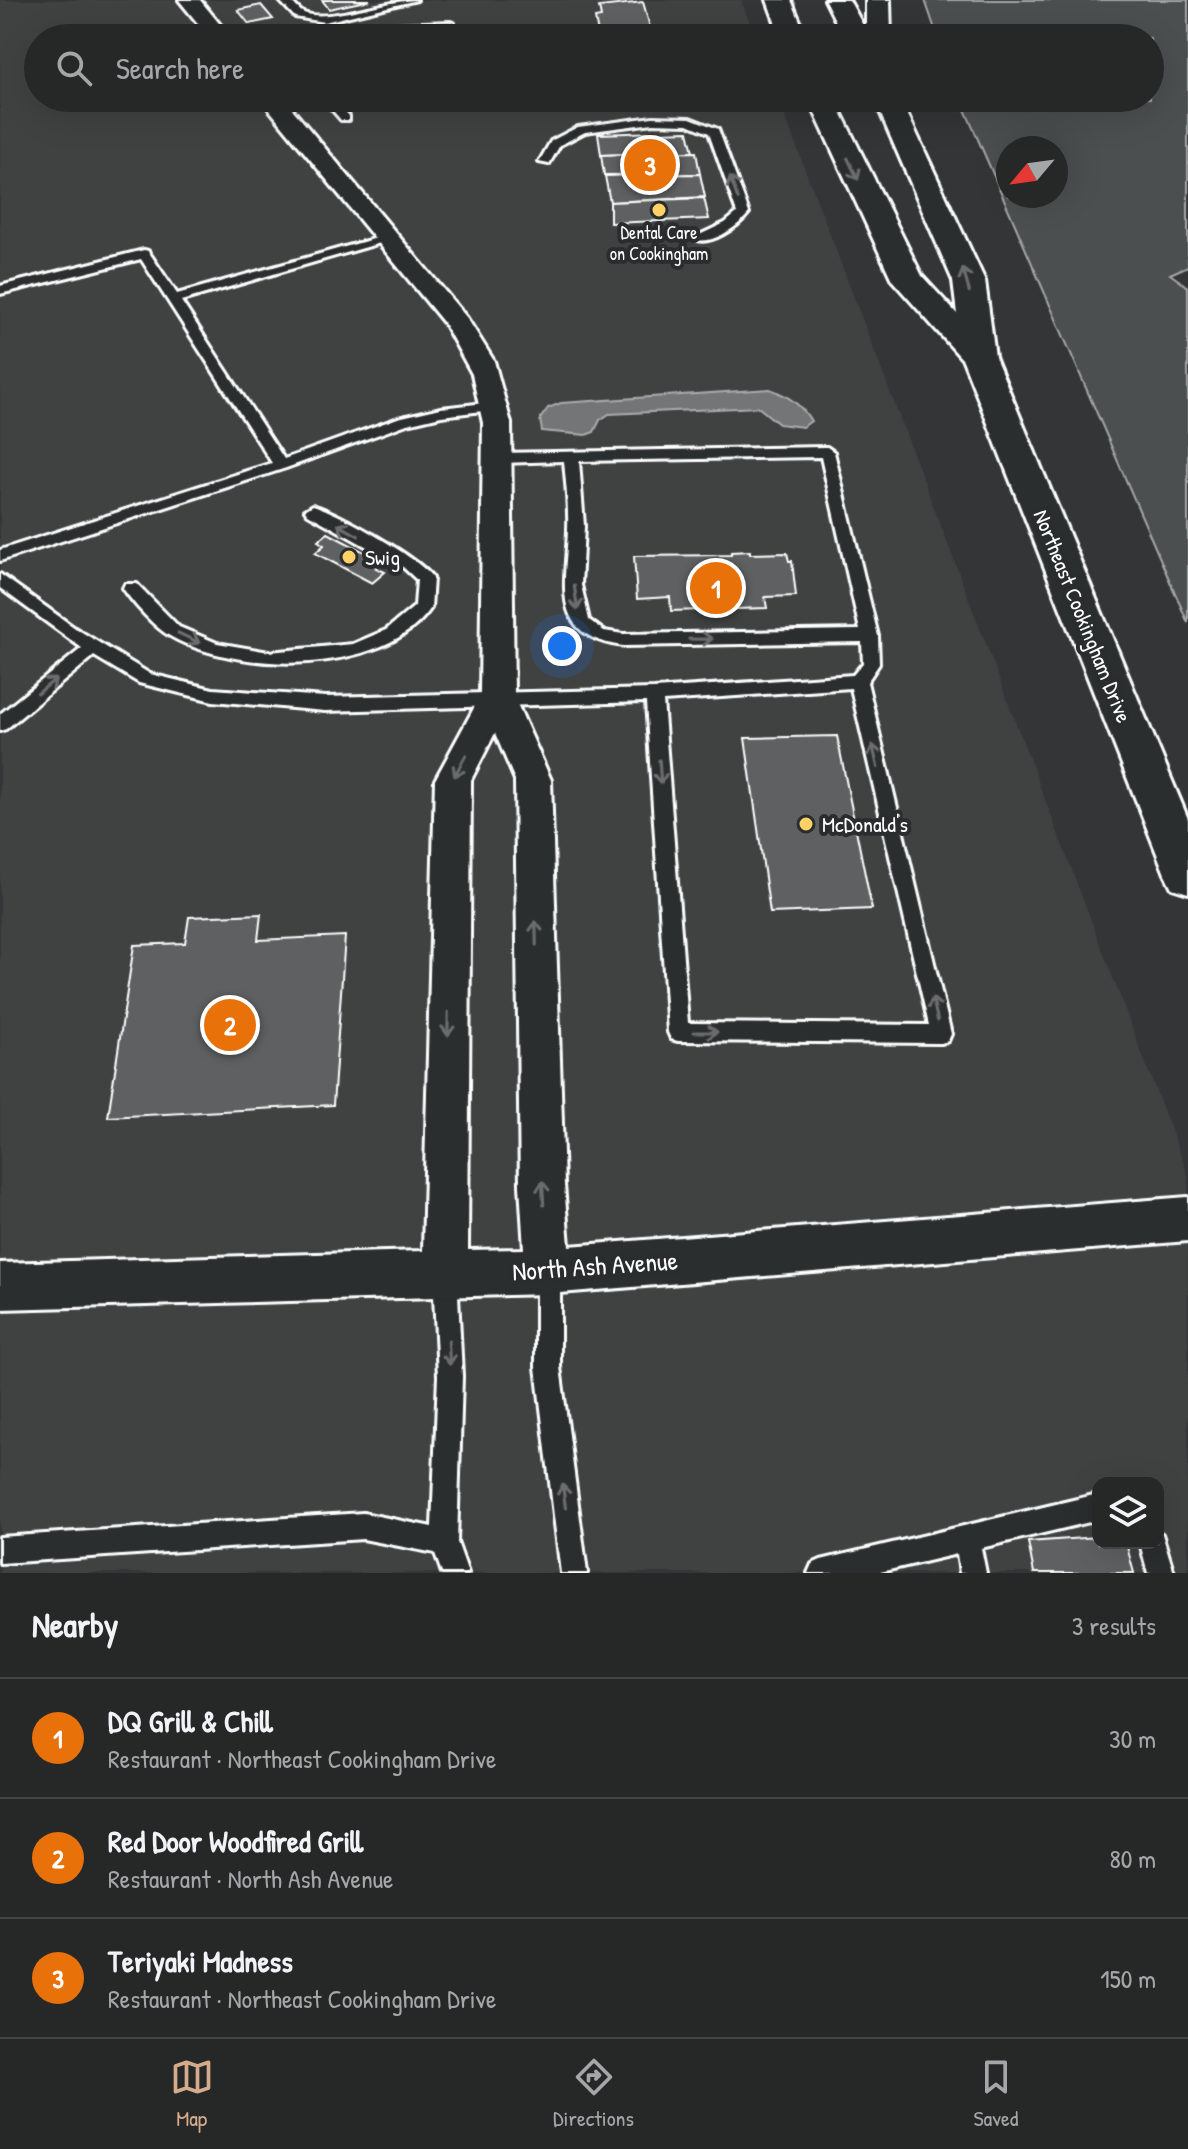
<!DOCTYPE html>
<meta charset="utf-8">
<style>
:root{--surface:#262828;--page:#323434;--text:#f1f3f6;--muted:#a4a6a8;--line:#424445;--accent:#d6ab8b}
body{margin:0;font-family:"Patrick Hand",sans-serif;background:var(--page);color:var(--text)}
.controls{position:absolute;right:24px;bottom:24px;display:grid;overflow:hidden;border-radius:16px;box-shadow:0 8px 32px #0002}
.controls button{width:72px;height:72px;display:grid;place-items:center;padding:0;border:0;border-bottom:2px solid var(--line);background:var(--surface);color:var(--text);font:40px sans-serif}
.compass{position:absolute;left:996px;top:136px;width:72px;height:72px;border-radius:50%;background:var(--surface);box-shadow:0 8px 32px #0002;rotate:241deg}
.you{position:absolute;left:562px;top:646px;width:28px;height:28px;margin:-20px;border:6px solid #fff;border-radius:50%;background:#1a73e8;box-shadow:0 0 0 12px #1a73e833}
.badge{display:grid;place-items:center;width:52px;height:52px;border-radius:50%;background:var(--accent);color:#fff;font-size:26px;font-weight:700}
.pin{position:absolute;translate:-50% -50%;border:4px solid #fff;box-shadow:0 2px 8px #0006}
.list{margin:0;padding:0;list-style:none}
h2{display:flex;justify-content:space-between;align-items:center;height:104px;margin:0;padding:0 32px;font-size:34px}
h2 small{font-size:26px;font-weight:400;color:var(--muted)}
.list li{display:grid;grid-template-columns:52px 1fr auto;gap:24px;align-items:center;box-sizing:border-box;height:120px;padding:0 32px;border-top:2px solid var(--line)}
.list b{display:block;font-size:30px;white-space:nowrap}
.list p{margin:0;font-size:26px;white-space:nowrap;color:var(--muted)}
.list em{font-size:26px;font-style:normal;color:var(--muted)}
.icon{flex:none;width:44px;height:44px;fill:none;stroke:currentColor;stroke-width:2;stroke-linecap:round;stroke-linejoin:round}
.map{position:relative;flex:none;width:1188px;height:1573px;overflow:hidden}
.search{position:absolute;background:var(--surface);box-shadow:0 8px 32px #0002;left:24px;right:24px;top:24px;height:88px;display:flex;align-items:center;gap:20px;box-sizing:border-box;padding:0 28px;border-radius:44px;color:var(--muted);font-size:30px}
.sheet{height:464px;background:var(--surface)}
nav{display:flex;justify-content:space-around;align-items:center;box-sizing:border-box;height:112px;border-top:2px solid var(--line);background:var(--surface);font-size:22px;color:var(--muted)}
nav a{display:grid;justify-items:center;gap:4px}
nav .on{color:var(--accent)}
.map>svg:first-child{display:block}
.built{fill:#404243;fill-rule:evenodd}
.green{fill:#4c4f50;stroke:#a6a7a8;stroke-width:2;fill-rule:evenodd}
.water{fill:#737576;stroke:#abacad;stroke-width:2}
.building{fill:#5f6162;stroke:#fff;stroke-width:2}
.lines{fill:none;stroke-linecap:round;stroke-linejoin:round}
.lane-casing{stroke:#fff;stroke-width:6}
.street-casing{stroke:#fff;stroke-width:6}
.primary-casing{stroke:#fff;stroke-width:6}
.lane{fill:#2a2d2e;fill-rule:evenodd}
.street{fill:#2a2d2e;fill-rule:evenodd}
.primary{fill:#2a2d2e;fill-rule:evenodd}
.oneway{stroke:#6a6c6d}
.poi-dot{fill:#ffd166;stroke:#2a2d2e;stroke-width:3}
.labels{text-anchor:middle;stroke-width:8;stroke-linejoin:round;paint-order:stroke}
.far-poi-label{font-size:18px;fill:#fff;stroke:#2a2d2e}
.poi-label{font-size:22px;fill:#fff;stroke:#2a2d2e;text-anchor:start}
.street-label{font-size:22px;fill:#fff;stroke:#2a2d2e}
.near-street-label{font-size:26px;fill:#fff;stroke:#2a2d2e}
</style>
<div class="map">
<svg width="1188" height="1573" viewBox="0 0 1188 1573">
<rect width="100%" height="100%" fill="#333536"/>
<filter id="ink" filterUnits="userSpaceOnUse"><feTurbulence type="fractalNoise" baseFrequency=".0125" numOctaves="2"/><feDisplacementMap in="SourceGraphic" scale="16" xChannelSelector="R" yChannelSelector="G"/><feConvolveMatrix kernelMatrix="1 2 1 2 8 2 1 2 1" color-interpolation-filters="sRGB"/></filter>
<g filter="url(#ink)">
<!-- built -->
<path class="built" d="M 0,0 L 741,0 L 756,38 L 38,38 L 38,98 L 778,98 L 1188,1175 L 1188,1573 L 0,1573 ZM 1098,1483 L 1158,1483 L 1158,1543 L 1098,1543 Z"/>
<!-- green -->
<path class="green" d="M 925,0 L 1188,0 L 1188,266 L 1170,274 L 1188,287 L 1188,623 L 960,98 L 1150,98 L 1150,38 L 938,38 ZM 1056,148 L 1056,196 L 1008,196 L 1008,148 Z"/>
<!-- water -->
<path class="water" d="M 770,389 C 788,396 801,404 811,421 L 803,427 L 779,424 L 758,407 L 609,414 L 600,420 L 594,432 L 586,435 L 542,431 L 540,419 L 548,408 L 561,403 Z"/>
<!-- building -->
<g class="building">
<polygon points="322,0 370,0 329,9"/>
<polygon points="643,2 653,38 599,38 595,18 601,17 599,7"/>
<polygon points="261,5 273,19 249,24 238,10"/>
<polygon points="688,131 693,152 601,155 598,134"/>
<polygon points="696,152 700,174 604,175 601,155"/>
<polygon points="700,174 705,197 610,202 605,176"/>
<polygon points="704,198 709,219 610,223 610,202"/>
<polygon points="328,533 383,562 376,568 385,572 372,583 315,553 324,545 318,541"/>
<polygon points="750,551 750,554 787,553 789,561 792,561 796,596 765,597 767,608 671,611 670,597 637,599 634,556 731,555 731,552"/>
<polygon points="837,736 872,909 770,913 745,738"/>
<polygon points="261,914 258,940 345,936 333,1105 108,1117 134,945 185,943 189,917"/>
<polygon points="1098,1537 1098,1543 1126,1543 1134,1573 1034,1573 1028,1542"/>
</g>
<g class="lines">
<!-- lane casing -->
<g class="lane-casing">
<g id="lane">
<path d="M 279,0 L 290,0 C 294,4 299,11 304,13 C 328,23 386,0 417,0 L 324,22 L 295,17 Z"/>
<polygon points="450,22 454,23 454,27 395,30 360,38 342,38 395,24"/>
<polygon points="322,98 333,98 349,116 349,120 341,120"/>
<path d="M 653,117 L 690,118 L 718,129 L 749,213 C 739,226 709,248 693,238 L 725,223 L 737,213 L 709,133 L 688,124 L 653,123 L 585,132 L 560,145 L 549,164 L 539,162 L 551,141 L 578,127 Z"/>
<polygon points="384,236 394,239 181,301 284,459 398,418 441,408 494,402 501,406 499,409 441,416 407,424 286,468 0,561 0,550 272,463 141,259 0,294 0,286 144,250 148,251 177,294"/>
<path d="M 827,447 L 834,452 L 878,636 L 879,664 L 867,682 L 951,1034 L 948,1041 L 941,1043 L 678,1041 L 671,1039 L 668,1032 L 646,702 L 325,711 L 213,701 L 139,683 L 94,656 L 6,729 L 0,731 L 0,714 L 82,648 L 0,588 L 0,574 L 75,628 L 150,674 L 213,689 L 325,697 L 654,689 L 853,675 L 863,663 L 862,642 L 623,646 C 549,636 566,587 568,530 C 569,507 566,484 564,461 L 497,463 L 490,458 L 497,453 ZM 821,457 L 860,630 L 623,634 L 604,631 L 589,620 L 581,585 L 584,526 L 579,461 ZM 851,688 L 929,1025 L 688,1023 L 663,701 Z"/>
<path d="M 313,505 C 339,513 418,557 433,578 L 431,608 C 384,677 235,674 170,636 C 154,627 133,603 123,588 L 125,584 L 137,584 L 179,627 L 217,643 L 269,652 L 353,644 L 386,630 L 415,606 L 417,580 L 403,567 L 308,514 L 305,510 Z"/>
<polygon points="548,1259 556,1263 560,1271 560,1367 587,1573 561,1573 536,1367 536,1271 540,1263"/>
<polygon points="445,1263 453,1267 457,1275 462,1376 457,1542 468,1573 442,1573 435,1553 363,1539 0,1563 0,1537 363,1513 432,1527 438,1376 433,1275 437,1267"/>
<polygon points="1098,1494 1098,1520 981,1548 986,1573 960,1573 957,1554 876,1573 808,1573 812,1564 821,1560"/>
<polygon points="1158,1532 1162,1534 1174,1573 1148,1573 1140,1543 1158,1543"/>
</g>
</g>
<!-- street casing -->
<g class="street-casing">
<g id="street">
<polygon points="179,0 200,0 231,38 210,38"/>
<path d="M 260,98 L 283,98 L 467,318 L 494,361 L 511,423 L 514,697 L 551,780 L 564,1185 L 569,1246 L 1188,1197 L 1188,1241 L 548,1294 L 0,1309 L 0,1263 L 423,1251 L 435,780 L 480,697 L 483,423 L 472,374 L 444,323 ZM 495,733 L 515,780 L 520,1185 L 524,1249 L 468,1250 L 471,780 Z"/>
</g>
</g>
<!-- primary casing -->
<g class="primary-casing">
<g id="primary">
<polygon points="767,0 791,0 807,38 781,38"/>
<polygon points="825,0 849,0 866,31 866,0 890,0 891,38 844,38"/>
<polygon points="808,98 834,98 922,276 957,314 953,281 874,98 900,98 985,281 995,357 1188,819 1188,893 1172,888 1165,874 963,360 892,280"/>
</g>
</g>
<!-- lane -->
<use href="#lane" class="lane"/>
<!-- street -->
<use href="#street" class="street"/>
<!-- primary -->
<use href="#primary" class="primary"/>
</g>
<!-- one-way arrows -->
<defs><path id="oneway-shaft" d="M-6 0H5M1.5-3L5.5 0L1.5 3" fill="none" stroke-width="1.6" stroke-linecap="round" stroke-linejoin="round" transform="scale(2)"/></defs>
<g class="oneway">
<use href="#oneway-shaft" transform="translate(853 169) rotate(64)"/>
<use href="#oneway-shaft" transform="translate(734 188) rotate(-110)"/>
<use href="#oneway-shaft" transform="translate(966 280) rotate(-106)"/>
<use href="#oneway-shaft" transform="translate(348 530) rotate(-151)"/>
<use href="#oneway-shaft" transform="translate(576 598) rotate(82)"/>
<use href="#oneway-shaft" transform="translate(189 638) rotate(25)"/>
<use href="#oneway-shaft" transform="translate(701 639) rotate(-1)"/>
<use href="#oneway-shaft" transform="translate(47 686) rotate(-39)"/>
<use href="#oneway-shaft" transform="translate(875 756) rotate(-103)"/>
<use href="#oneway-shaft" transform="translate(460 766) rotate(118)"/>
<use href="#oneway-shaft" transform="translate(660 772) rotate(86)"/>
<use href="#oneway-shaft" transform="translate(536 933) rotate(-91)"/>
<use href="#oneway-shaft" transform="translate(935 1009) rotate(-103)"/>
<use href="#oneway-shaft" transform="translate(448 1024) rotate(91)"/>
<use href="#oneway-shaft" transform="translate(706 1032)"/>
<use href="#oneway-shaft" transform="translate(543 1193) rotate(-93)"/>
<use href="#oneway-shaft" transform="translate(449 1353) rotate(87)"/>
<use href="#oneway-shaft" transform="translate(564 1496) rotate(-97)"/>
</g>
</g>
<!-- markers -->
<g class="poi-dot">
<circle cx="659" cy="210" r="8"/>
<circle cx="349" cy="557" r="8"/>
<circle cx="806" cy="824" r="8"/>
</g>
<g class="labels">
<!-- far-poi labels -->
<g class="far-poi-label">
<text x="659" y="239">Dental Care<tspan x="659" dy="21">on Cookingham</tspan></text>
</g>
<!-- poi labels -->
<g class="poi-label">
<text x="365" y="565">Swig</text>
<text x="822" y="832">McDonald's</text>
</g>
<!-- street labels -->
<g class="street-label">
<text transform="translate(1083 616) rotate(68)" y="8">Northeast Cookingham Drive</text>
</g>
<!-- near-street labels -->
<g class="near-street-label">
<text transform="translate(595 1266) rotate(-4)" y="9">North Ash Avenue</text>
</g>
</g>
</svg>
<div class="controls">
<button><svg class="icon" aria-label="layers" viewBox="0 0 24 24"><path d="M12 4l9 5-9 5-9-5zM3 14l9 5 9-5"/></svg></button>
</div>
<svg class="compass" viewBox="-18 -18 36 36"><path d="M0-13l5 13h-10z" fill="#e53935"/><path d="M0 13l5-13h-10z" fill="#a4a6a8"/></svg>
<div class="you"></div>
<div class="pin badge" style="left:716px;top:588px;background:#e8710a">1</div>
<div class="pin badge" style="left:230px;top:1025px;background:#e8710a">2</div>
<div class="pin badge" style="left:650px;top:165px;background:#e8710a">3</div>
<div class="search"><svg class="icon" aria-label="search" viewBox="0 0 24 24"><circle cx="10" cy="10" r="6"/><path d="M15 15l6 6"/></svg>Search here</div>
</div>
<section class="sheet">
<h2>Nearby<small>3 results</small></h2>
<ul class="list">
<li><span class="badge" style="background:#e8710a">1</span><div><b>DQ Grill &amp; Chill</b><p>Restaurant · Northeast Cookingham Drive</p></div><em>30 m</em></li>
<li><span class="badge" style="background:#e8710a">2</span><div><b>Red Door Woodfired Grill</b><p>Restaurant · North Ash Avenue</p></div><em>80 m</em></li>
<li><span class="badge" style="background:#e8710a">3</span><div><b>Teriyaki Madness</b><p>Restaurant · Northeast Cookingham Drive</p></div><em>150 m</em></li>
</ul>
</section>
<nav>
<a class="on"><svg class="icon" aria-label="map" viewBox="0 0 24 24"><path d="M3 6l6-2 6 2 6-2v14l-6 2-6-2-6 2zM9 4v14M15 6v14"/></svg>Map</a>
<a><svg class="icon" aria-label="directions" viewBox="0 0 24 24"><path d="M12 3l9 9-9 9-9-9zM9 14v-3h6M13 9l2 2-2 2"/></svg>Directions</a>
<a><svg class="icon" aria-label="saved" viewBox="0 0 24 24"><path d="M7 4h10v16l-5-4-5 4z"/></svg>Saved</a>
</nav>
